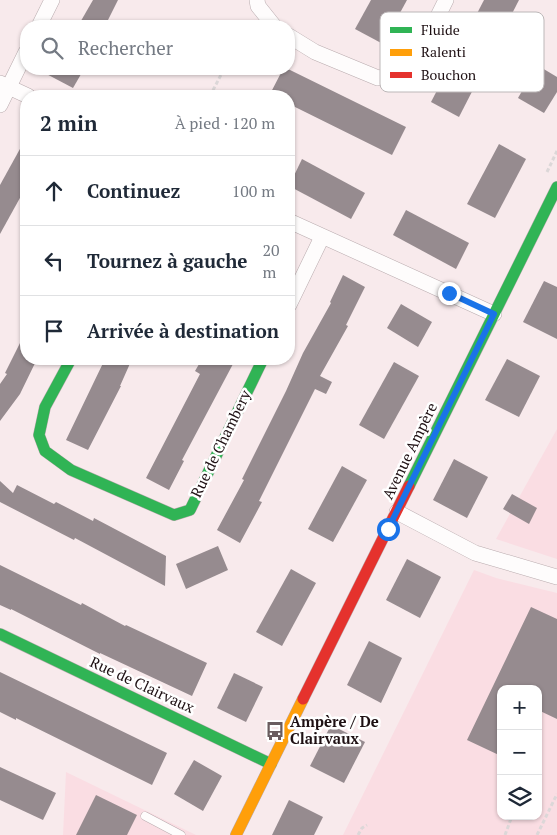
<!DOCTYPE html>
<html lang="fr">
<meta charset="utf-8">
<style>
:root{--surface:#fff;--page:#f2f2f3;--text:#1f2937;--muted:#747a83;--line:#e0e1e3}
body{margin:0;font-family:"PT Serif",serif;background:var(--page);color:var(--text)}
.controls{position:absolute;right:15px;bottom:15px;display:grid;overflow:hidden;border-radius:10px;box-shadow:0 1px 4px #0004}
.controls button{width:45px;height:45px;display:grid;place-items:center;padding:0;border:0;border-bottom:1px solid var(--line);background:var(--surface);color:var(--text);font:25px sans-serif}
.stop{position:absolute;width:15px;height:15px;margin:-11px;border:4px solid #1a73e8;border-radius:50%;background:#fff}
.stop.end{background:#1a73e8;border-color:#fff;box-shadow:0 1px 5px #0008}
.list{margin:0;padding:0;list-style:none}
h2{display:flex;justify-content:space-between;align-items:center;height:65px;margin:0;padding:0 20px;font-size:21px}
h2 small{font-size:16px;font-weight:400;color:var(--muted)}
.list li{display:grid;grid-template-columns:32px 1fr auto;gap:15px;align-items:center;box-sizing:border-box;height:70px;padding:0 20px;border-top:1px solid var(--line)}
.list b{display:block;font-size:19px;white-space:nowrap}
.list em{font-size:16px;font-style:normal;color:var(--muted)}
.icon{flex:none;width:28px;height:28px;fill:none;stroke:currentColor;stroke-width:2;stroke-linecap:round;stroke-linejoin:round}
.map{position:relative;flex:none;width:557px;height:835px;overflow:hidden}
.search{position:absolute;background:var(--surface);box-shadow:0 1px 4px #0004;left:20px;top:20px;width:275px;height:55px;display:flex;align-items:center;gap:12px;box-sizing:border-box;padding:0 18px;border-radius:20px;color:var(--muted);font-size:19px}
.panel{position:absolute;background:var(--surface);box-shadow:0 1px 4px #0004;left:20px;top:90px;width:275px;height:275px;border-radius:20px}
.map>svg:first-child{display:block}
.built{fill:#fadde3;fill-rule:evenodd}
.building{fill:#968b8f}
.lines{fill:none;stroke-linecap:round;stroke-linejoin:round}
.lane-casing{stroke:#b9abae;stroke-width:9}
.street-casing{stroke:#b9abae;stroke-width:16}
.fast-casing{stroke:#b9abae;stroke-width:12}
.slow-casing{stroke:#b9abae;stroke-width:12}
.jam-casing{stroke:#b9abae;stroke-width:12}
.path{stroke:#dcd7d8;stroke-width:3;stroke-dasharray:4 2.5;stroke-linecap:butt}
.lane{stroke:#fefcfc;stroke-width:8}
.street{stroke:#fefcfc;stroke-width:15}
.fast{stroke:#30b455;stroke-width:11}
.slow{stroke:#ff9f0a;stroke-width:11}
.jam{stroke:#e5322d;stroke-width:11}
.route{stroke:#1a73e8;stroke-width:6}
.labels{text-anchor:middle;stroke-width:5;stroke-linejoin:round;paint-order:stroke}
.street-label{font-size:15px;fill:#1e1013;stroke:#fff}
.poi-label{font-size:15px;font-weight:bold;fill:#1e1013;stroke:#fff;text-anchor:start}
.key{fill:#fff;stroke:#bcb7b8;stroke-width:1}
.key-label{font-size:14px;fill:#1e1013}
</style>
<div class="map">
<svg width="557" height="835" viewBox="0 0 557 835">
<rect width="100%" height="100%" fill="#f8eaec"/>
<!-- built -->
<g class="built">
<polygon points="557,429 557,559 496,539"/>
<path d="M 474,570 L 496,578 L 557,593 L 557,835 L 343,835 ZM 501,689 L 538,689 L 538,816 L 501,816 Z"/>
<polygon points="66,772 196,835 63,835"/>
</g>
<!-- building -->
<g class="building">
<polygon points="93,0 118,0 105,26 78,26"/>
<polygon points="371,0 407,0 383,44 355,29"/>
<polygon points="484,0 519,0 459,117 431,102"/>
<polygon points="537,65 557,77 557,92 544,113 518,98"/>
<polygon points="37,69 84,69 73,88"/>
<polygon points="283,69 288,69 406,127 392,155 289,104 289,96 269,96"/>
<polygon points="26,138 26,187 0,234 0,185"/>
<polygon points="499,144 526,159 495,218 467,204"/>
<polygon points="302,159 365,193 351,219 289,186"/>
<polygon points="406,210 469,243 456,269 393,235"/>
<polygon points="343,275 365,287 346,325 348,326 320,376 332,382 326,394 315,389 259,501 262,502 240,543 217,530 244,480 242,479 286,391 303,353 331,303 330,302"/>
<polygon points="544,281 557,287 557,339 523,322"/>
<polygon points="401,304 432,322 418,347 387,328"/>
<polygon points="26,331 26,359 37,359 20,394 0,421 0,384 7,374 5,373"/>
<polygon points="105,359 132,359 120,386 121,386 88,450 66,440"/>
<polygon points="202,359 224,359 233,364 182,460 184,461 169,490 146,478 200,374 195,371"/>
<polygon points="507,359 540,376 519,417 485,400"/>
<polygon points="394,362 419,376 384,439 359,425"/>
<polygon points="454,459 488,477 467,518 433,500"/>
<polygon points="342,466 367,480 333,542 308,529"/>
<polygon points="0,481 13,493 17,485 54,504 56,502 93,521 94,518 166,556 165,586 75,538 74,540 0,502"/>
<polygon points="512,494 537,508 529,524 503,509"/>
<polygon points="218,546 228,570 186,589 176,564"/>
<polygon points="407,559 441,577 420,618 386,600"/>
<polygon points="0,565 81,605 82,603 125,626 126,625 207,663 192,696 100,653 100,654 11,609 11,610 0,605"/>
<polygon points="291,569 316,583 282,646 256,632"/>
<polygon points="531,607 557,619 557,719 538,710 538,689 501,689 501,756 467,740"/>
<polygon points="369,641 402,658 381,703 347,685"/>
<polygon points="0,672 167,753 152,785 16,718 16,720 0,712"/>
<polygon points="234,673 263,687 246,722 217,708"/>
<polygon points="331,725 365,742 344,783 310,766"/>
<polygon points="194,760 222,776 203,811 174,794"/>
<polygon points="0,767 56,793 43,820 0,800"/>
<polygon points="96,795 137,815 127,835 76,835"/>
<polygon points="289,800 323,817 314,835 272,835"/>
</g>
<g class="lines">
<!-- lane casing -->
<g class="lane-casing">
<polyline id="lane" points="145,816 181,835"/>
</g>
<!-- street casing -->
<g class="street-casing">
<g id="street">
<polyline points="257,0 258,6 274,26"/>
<polyline points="39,26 52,0"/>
<polyline points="289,36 315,52 378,78 402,73 414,64 446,0"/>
<polyline points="0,83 28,96"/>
<polyline points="0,105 26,52"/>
<polyline points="289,221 494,314"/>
<polyline points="289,305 322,237"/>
<polyline points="397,512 475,553 557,577"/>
</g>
</g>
<!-- fast casing -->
<g class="fast-casing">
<g id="fast">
<polyline points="71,359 45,407 39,435 45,451 71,470 174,515 190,510 263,359"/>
<polyline points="409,486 557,187"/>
<polyline points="0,634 271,764"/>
</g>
</g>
<!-- slow casing -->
<g class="slow-casing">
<polyline id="slow" points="236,835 303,699"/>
</g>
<!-- jam casing -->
<g class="jam-casing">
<polyline id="jam" points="303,699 409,486"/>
</g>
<!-- path -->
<g class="path">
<polyline points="210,96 224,69"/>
<polyline points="547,172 557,151"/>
<polyline points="358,835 362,828 367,825"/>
<polyline points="505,835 512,816"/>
<polyline points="537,835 557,794"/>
</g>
<!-- lane -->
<use href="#lane" class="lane"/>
<!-- street -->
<use href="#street" class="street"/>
<!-- fast -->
<use href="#fast" class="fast"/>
<!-- slow -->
<use href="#slow" class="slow"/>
<!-- jam -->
<use href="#jam" class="jam"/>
</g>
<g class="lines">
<!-- route -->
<polyline class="route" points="388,529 494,314 449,293"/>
</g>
<!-- icons -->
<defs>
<g id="bus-bare" transform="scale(1.5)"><path d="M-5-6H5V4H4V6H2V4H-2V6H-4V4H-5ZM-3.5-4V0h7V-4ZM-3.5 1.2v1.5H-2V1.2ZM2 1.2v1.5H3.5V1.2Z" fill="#6a5c5f" stroke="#fff" stroke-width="2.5" paint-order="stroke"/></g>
</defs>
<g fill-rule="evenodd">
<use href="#bus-bare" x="275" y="731"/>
</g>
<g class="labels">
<!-- street labels -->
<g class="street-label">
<text transform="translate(221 444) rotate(-64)" y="5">Rue de Chambery</text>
<text transform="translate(410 451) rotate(-64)" y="5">Avenue Ampère</text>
<text transform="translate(142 685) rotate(25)" y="5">Rue de Clairvaux</text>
</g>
<!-- poi labels -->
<g class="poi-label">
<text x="290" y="727">Ampère / De<tspan x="290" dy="17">Clairvaux</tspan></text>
</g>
</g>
<!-- legend -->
<rect x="380" y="12" width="164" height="80" rx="8" class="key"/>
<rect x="390" y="27" width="22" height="6" fill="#30b455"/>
<rect x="390" y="49" width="22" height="7" fill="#ff9f0a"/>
<rect x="390" y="72" width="22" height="6" fill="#e5322d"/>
<g class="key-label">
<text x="421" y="35">Fluide</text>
<text x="421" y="57">Ralenti</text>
<text x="421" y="80">Bouchon</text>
</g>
</svg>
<div class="controls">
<button>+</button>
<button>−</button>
<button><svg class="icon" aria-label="layers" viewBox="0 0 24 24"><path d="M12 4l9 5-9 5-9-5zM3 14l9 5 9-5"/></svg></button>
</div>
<div class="stop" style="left:388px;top:529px"></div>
<div class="stop end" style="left:449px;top:293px"></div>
<div class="search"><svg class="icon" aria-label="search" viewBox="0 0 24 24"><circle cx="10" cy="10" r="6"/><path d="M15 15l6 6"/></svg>Rechercher</div>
<section class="panel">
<h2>2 min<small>À pied · 120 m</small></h2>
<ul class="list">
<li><svg class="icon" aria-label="ahead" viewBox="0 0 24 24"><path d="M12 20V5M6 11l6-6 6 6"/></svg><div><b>Continuez</b></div><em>100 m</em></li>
<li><svg class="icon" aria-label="left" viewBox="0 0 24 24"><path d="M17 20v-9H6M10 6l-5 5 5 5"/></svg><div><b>Tournez à gauche</b></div><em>20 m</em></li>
<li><svg class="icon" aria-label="arrive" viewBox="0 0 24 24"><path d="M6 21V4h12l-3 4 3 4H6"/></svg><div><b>Arrivée à destination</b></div></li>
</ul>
</section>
</div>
